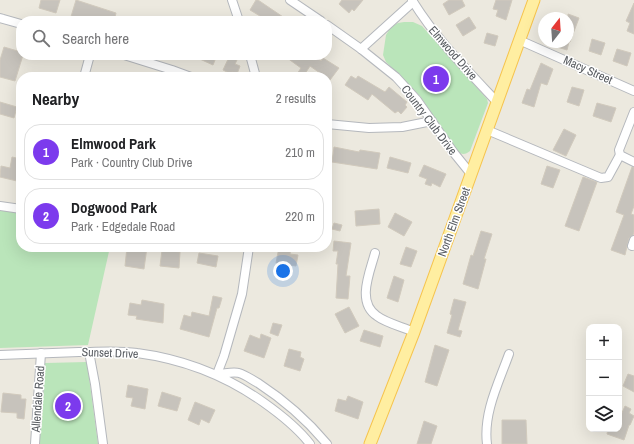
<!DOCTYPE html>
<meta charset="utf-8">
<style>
:root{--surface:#fff;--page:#f6f6f6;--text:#202124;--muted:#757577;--line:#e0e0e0;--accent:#7c3aed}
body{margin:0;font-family:"Archivo Narrow",sans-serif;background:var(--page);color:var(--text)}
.controls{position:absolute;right:12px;bottom:12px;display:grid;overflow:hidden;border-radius:8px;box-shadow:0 4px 16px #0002}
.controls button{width:36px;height:36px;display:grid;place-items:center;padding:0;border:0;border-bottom:1px solid var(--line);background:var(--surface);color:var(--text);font:20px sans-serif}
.compass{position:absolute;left:538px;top:12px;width:36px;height:36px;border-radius:50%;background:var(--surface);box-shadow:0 4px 16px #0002;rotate:17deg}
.you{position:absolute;left:283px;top:271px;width:14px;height:14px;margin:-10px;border:3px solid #fff;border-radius:50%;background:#1a73e8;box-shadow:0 0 0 6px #1a73e833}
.badge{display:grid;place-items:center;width:26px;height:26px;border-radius:50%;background:var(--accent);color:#fff;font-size:13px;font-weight:700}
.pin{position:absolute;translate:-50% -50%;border:2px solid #fff;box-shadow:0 1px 4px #0006}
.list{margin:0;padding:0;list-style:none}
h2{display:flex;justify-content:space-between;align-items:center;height:52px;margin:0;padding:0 16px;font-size:17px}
h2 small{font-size:13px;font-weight:400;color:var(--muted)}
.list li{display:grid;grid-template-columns:26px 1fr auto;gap:12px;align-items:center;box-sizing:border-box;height:56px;margin:0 8px 8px;padding:0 8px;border:1px solid var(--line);border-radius:16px}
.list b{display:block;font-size:15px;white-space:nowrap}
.list p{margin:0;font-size:13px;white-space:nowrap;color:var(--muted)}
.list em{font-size:13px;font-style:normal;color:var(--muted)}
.icon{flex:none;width:22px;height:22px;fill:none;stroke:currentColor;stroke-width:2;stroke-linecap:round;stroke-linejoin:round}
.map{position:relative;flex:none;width:634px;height:444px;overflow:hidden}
.search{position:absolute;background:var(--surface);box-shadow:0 4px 16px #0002;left:16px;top:16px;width:316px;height:44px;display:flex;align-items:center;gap:10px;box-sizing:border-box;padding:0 14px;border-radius:16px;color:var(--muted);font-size:15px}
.panel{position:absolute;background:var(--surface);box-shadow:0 4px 16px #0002;left:16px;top:72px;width:316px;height:180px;border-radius:16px}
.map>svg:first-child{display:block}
.green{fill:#bae5ba}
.building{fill:#c7c3bc;stroke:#d1cabd}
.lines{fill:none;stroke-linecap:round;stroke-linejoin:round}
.minor-casing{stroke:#b5b8bd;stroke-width:10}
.major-casing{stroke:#f6c44e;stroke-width:13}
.minor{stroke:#fff;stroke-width:8}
.major{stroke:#ffeea1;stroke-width:11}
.labels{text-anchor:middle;stroke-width:3;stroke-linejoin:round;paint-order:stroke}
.street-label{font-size:12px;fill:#585c61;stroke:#fff}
</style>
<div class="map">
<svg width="634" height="444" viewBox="0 0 634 444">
<rect width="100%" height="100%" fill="#ece9df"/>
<!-- green -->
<g class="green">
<path d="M 404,22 L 413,22 L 422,26 L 487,99 L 488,103 L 470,151 C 465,155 462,155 457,151 L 420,96 L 386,62 L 383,55 L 386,35 L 391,27 L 398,23 Z"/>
<polygon points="0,210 21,213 21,247 110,247 88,345 0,348"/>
<polygon points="87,362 98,444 39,444 42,420 45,363"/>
</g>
<!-- building -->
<g class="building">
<polygon points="41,0 60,0 56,13 39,8"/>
<polygon points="76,0 116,13 114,21 74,21 70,20"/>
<polygon points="256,0 258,0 289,21 258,21 260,16 250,10"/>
<polygon points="342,0 363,0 354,11 352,9 349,13 339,4"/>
<polygon points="449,0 462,0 465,6 449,15 443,4"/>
<polygon points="496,0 512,0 506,20 496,16 498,10 493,9"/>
<polygon points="634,3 634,34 627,31 630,23 626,21"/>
<polygon points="568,14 579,18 570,42 568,41"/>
<polygon points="469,17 476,28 463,36 456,25"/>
<polygon points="487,33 498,36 495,46 484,43"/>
<polygon points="592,39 605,43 601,55 589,51"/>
<polygon points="547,42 569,42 567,50 547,44"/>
<polygon points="4,47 21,52 21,55 23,55 15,81 0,77 0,60"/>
<polygon points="617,49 631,53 627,66 613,61"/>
<polygon points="191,55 217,55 213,65"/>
<polygon points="230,55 238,58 235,64 240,66 237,74 232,72 231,74 223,70"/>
<polygon points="283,55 313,55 321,61 323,58 339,68 330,80 310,66 303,77 295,77 301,68"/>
<polygon points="541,63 553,69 547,85 541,83 534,107 522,103 527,89 530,90"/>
<polygon points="351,76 356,79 358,76 385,92 389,87 407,102 405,105 407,107 401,114 398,111 395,113 372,94 368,100 345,85"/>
<polygon points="572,87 584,90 579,106 567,102"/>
<polygon points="0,102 17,107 14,118 0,114"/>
<polygon points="597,103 616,108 611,122 593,116"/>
<polygon points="564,129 576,135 566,156 553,150"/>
<polygon points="334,147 359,152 360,150 380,153 377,169 332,162"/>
<polygon points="12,157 21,159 21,182 0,177 1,166 10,168"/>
<polygon points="390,157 411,163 408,173 387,168"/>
<polygon points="424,165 446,174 440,187 432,183 431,186 425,184 427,179 419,176"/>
<polygon points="547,166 560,170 553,188 541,184"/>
<polygon points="632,167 634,167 634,206 631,214 634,215 634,232 633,235 629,238 625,255 611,250 624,215 616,212"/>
<polygon points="583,177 597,182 579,231 565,226"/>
<polygon points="379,209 380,224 356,226 355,211"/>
<polygon points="395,213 412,222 404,236 388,227"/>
<polygon points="334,223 342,225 340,231 332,229"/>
<polygon points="481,231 492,234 484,259 486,259 478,289 463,284 471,255 473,256"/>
<polygon points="334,241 351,243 346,276 350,276 348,299 336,298 338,264 336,264 338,251 333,251"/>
<polygon points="127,247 147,247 144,269 125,266"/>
<polygon points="279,247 291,247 290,254 298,255 296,266 276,263"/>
<polygon points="406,247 417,251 411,267 400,264"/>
<polygon points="162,250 180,252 179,268 160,266"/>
<polygon points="199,253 218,256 216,267 197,263"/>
<polygon points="394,276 404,280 398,302 387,298"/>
<polygon points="213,296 222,298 219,308 217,308 209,337 180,329 184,315 191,317 192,312 209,316"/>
<polygon points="454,299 466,302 458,330 462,331 460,337 447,333 452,315 450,314"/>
<polygon points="142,300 164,304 163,323 136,319 137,316 128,315 130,303 141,305"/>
<polygon points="349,307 359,326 345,333 335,314"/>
<polygon points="273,323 282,325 278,336 270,333"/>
<polygon points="364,330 383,336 380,347 360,341"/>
<polygon points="261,334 271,338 264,358 244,351 250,335 260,339"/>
<polygon points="435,345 449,350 437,386 425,382"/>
<polygon points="289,349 301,352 300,357 304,359 300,371 284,366"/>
<polygon points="628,374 634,376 634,392 623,386"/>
<polygon points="128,385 148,389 145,409 131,406 133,398 126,397"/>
<polygon points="162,392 181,398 177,411 158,406"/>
<polygon points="3,393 21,395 21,399 26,399 24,419 17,418 17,413 1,412"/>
<polygon points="348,396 363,402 358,419 335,411 338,399 346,401"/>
<polygon points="195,402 215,410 209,423 201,419 199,425 188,420"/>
<polygon points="625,406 631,409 629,413 634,416 630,425 629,425 624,440 607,434 608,429 619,429 619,414 621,415"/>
<polygon points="502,420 526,420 527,444 502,444"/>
<polygon points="424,421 437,426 431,444 417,444"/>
</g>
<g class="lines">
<!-- minor casing -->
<g class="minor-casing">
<g id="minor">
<polyline points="232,0 239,21"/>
<polyline points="290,0 321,21"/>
<path d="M 412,0 C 436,39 467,70 497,102"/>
<polyline points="0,18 21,24"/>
<polyline points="327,25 361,49 396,77 417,100 454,153 471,174"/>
<polyline points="519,40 634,91"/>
<polyline points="361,49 413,2"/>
<polyline points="124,55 172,70 191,77"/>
<polyline points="250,55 256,77"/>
<polyline points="84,77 90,55"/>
<polyline points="634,112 619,150 620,155 634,162"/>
<polyline points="327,124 369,128 402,127 432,121"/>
<polyline points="487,130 601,178 608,177 620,155"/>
<polyline points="0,206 21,209"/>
<polyline points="632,246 634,240"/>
<path d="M 375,253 C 370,272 356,302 377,316 C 386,323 403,327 414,332"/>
<polyline points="89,352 95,384 103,444"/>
<path d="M 0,355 C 26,354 53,353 79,352 C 98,352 118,350 137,353 C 182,359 225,375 263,402 C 280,414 297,427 310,444"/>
<polyline points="217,374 224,356 242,294 249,247"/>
<path d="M 218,374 C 224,374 233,371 239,373 C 246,375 252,380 258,383 C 284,400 307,420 327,444"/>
<polyline points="35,444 41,353"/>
<path d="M 487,444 C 483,413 499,382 509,354"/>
</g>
</g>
<!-- major casing -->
<g class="major-casing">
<polyline id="major" points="370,444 414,332 534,0"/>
</g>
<!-- minor -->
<use href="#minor" class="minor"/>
<!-- major -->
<use href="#major" class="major"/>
</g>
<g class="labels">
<!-- street labels -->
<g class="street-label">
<text transform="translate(453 53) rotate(49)" y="4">Elmwood Drive</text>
<text transform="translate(588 70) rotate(24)" y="4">Macy Street</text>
<text transform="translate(429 120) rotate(53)" y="4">Country Club Drive</text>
<text transform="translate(454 222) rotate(-70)" y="4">North Elm Street</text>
<text transform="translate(110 353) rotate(2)" y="4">Sunset Drive</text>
<text transform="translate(38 399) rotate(-86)" y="4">Allendale Road</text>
</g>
</g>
</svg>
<div class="controls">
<button>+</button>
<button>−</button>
<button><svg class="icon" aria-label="layers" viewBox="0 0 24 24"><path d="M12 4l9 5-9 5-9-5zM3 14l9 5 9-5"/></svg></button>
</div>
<svg class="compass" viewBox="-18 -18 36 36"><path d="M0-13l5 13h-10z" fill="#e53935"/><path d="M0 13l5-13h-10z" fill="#757577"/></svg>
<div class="you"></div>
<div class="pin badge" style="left:436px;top:79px">1</div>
<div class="pin badge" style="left:68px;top:406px">2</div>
<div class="search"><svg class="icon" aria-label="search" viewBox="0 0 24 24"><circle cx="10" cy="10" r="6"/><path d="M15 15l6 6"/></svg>Search here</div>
<section class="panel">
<h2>Nearby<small>2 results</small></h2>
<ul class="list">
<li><span class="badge">1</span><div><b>Elmwood Park</b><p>Park · Country Club Drive</p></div><em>210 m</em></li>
<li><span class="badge">2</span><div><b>Dogwood Park</b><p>Park · Edgedale Road</p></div><em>220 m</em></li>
</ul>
</section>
</div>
